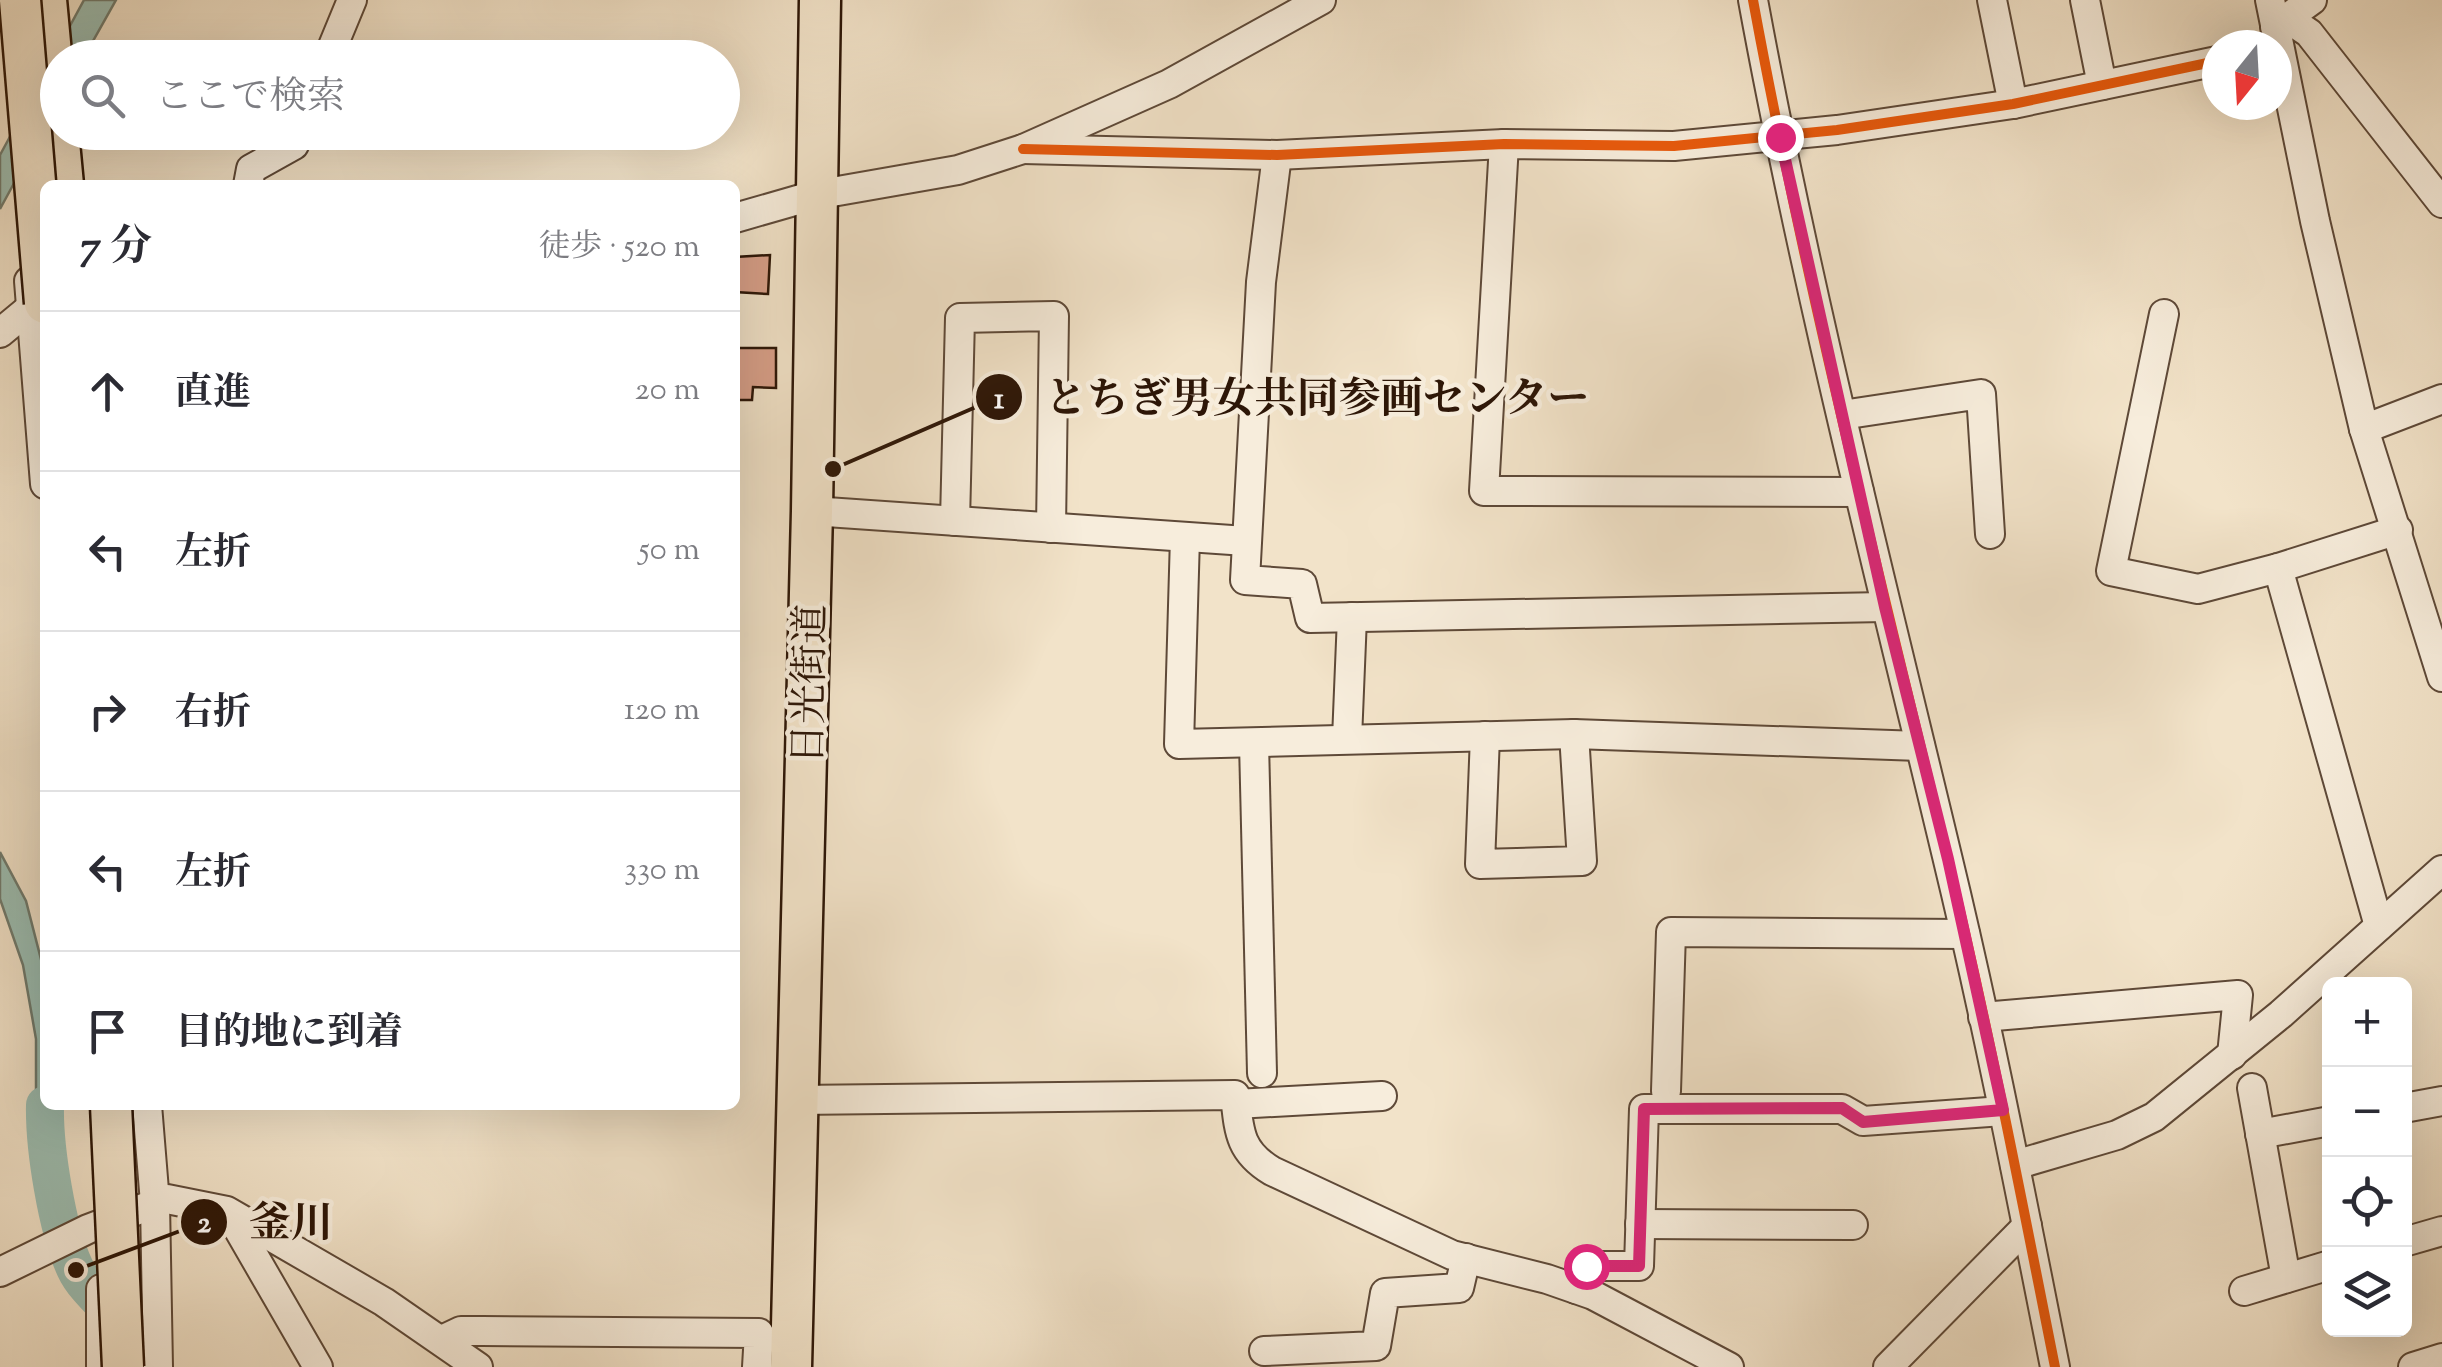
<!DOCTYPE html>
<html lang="ja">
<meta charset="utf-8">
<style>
:root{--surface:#fff;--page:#f7f7f7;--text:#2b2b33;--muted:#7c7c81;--line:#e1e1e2}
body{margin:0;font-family:"Sorts Mill Goudy","Noto Serif JP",serif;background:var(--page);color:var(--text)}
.controls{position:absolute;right:30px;bottom:30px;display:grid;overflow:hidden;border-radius:15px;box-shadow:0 10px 40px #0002}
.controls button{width:90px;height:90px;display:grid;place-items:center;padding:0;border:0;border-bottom:2px solid var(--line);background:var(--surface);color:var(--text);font:50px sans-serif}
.compass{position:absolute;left:2202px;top:30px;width:90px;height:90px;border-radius:50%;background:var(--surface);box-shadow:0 10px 40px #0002;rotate:198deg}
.stop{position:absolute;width:30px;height:30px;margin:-22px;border:8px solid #db2777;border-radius:50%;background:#fff}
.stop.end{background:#db2777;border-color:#fff;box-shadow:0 2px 10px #0008}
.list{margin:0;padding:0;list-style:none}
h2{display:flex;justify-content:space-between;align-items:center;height:130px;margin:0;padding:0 40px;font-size:42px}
h2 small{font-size:32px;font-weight:400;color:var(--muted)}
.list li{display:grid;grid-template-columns:65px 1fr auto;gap:30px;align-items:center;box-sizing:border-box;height:160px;padding:0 40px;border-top:2px solid var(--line)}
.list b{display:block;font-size:38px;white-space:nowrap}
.list em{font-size:32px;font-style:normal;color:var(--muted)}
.icon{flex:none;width:55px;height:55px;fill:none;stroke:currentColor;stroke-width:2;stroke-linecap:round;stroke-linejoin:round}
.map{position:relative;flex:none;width:2442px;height:1367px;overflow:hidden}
.search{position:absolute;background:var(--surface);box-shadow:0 10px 40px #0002;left:40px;top:40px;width:700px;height:110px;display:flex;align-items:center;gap:25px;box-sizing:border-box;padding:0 35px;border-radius:55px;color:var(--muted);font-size:38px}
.panel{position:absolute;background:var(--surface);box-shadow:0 10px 40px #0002;left:40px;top:180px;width:700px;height:930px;border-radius:15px}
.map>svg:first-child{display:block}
.water{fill:#9cbeb2;stroke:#707b6e;stroke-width:2.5}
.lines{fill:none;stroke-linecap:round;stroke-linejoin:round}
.river{stroke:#9cbeb2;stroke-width:38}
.building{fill:#d9a089;stroke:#2d1607;stroke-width:2.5}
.minor-casing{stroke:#5e4938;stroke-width:32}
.highway-casing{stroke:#2d1607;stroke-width:45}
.minor{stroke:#f7eddc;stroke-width:28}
.highway{stroke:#f2e3c9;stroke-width:40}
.highway-bridge-casing{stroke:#2d1607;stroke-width:45;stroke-linecap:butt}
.highway-bridge{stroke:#f2e3c9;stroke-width:40}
.cycleway-casing{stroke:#f7eddc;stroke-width:16}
.cycleway{stroke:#e8590c;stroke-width:10}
.route{stroke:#db2777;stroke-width:12}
.labels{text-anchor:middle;stroke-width:9;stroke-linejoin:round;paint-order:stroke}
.street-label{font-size:40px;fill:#2d1607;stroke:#f7eddc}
.leader{fill:none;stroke:#2d1607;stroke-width:4}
.callout-dot{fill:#2d1607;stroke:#f7eddc;stroke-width:4}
.mark-label{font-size:30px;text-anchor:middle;font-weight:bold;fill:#fff}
.callout-label{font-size:42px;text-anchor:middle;font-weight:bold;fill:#2d1607;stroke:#f7eddc;stroke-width:9;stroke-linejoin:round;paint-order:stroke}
</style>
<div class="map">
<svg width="2442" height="1367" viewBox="0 0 2442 1367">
<rect width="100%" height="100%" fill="#f2e3c9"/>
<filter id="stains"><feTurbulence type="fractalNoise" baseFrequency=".002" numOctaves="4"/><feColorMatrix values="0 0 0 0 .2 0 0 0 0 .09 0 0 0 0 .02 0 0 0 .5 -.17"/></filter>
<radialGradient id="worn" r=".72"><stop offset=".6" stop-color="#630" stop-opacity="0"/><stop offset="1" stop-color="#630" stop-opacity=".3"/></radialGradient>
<!-- water -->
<g class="water">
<polygon points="84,0 116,0 84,57 58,58 57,104 0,209 0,155"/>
<polygon points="0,852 26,901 45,975 45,1105 54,1105 54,1151 64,1210 46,1216 36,1141 36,1039 23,965 0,899"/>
</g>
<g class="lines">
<!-- river -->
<path class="river" d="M 45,1105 C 44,1147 57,1230 75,1268 C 84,1288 107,1306 121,1323"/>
</g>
<!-- building -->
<g class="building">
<polygon points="770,255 768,294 735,292 735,257"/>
<polygon points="735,348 776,348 776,388 753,387 752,400 735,400"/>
</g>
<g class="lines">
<!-- minor casing -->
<g class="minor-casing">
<g id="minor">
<path d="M 1753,0 C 1806,288 1879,572 1947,856 C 1988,1025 2021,1196 2055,1367"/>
<polyline points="1992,0 2013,104"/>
<polyline points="2085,0 2102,85"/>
<polyline points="2270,0 2315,221 2364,429 2442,677"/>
<polyline points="2287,18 2309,33 2442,203"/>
<polyline points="2275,27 2312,0"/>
<polyline points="328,58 352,0"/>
<polyline points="1504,144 1484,491 1859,492"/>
<polyline points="1023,149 1277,155 1504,144 1674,146 1837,130 2013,104 2217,61"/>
<polyline points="1277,155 1261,282 1245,580 1302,584 1310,618 1885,607"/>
<polyline points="248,185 251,169 294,145 299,132"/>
<polyline points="735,218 815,195 958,170 1023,149 1169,84 1321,0"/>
<polyline points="29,281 45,484"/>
<polyline points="2164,314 2111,571 2198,589 2278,568 2379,926"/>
<polyline points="0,333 41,299"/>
<polyline points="1842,415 1981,394 1990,534"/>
<polyline points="2364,429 2442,399"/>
<polyline points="812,511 1246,541"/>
<polyline points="955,521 960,318 1054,316 1051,528"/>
<polyline points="1185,537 1179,744 1574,734 1920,746"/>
<polyline points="2278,568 2398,530"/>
<polyline points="1485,736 1480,864 1582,861 1574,734"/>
<polyline points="1347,739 1352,617"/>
<polyline points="1254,743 1262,1073"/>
<polyline points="1983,1017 2238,995 2232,1055"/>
<polyline points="2252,1088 2286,1278"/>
<polyline points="1666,1091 1671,932 1965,934"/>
<path d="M 797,1100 L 1235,1095 C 1239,1131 1239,1151 1272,1171 L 1452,1255 L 1547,1279 L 1593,1295 L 1729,1367"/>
<polyline points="1236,1104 1382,1096"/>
<polyline points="147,1105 155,1203 158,1367"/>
<polyline points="2404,1108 2442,1101"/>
<polyline points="2260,1134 2330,1121"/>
<polyline points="2015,1165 2117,1135 2154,1117 2281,1014 2442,870"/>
<polyline points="229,1213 318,1367"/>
<polyline points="1640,1224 1853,1225"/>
<polyline points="2404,1242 2442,1231"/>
<polyline points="0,1272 88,1229 167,1199 227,1211 384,1302 478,1367"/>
<polyline points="101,1289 101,1367"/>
<polyline points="1576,1289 1586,1266 1639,1266 1644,1109 1842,1109 1863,1121 2003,1111"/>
<polyline points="2244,1291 2330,1265"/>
<polyline points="442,1340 461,1331 482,1331 759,1333 757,1367"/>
<polyline points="1264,1351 1376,1346 1385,1293 1459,1288 1466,1258"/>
<polyline points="1888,1367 2027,1226"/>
<polyline points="2413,1367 2442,1358"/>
</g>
</g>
<!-- highway casing -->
<g class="highway-casing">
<g id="highway">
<polyline points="46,0 58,128"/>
<polyline points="58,132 63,185"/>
<polyline points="791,1367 812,511 820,0"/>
</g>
</g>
<!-- minor -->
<use href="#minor" class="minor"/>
<!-- highway -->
<use href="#highway" class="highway"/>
<!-- highway-bridge casing -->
<g class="highway-bridge-casing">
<g id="highway-bridge">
<polyline points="20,0 45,303"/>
<polyline points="111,1105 123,1367"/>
</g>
</g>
<!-- highway-bridge -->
<use href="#highway-bridge" class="highway-bridge"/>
<!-- cycleway casing -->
<g class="cycleway-casing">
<g id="cycleway">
<path d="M 1753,0 C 1806,288 1879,572 1947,856 C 1988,1025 2021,1196 2055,1367"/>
<polyline points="1023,149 1277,155 1504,144 1674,146 1837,130 2013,104 2217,61"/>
</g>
</g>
<!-- cycleway -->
<use href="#cycleway" class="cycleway"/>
</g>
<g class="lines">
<!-- route -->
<polyline class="route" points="1586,1266 1639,1266 1644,1109 1842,1108 1863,1122 2003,1110 1948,859 1885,607 1780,137"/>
</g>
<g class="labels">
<!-- street labels -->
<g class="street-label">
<text transform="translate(808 684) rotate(-89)" y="14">日光街道</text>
</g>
</g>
<!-- callouts -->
<path class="leader" d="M833 469L999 397M76 1270L204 1222"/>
<g class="callout-dot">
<circle cx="833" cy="469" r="10"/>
<circle cx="76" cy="1270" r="10"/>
<circle cx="999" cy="397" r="25"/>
<circle cx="204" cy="1222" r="25"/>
</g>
<g class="mark-label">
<text x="999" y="408">1</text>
<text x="204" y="1232">2</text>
</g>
<g class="callout-label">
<text x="1317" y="412">とちぎ男女共同参画センター</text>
<text x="291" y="1236">釜川</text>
</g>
<rect width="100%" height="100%" filter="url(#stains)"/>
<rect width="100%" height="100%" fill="url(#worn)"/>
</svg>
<div class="controls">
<button>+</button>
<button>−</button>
<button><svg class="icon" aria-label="locate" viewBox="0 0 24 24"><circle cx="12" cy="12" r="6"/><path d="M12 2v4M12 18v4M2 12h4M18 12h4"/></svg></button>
<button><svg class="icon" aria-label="layers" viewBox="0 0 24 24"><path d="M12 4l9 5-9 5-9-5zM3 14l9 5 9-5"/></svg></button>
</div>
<svg class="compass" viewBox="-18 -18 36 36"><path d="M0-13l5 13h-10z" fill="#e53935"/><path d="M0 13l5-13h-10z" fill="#7c7c81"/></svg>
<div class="stop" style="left:1586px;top:1266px"></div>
<div class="stop end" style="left:1780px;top:137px"></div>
<div class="search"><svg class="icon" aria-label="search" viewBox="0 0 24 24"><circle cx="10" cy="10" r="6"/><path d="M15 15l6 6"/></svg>ここで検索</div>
<section class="panel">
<h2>7 分<small>徒歩 · 520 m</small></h2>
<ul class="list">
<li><svg class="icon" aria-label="ahead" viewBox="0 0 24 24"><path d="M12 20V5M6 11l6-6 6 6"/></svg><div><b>直進</b></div><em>20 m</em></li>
<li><svg class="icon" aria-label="left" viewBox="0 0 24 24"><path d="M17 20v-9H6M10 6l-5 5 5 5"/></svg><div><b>左折</b></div><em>50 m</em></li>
<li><svg class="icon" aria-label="right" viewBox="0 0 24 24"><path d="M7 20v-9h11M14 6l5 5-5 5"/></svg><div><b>右折</b></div><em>120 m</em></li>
<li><svg class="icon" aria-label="left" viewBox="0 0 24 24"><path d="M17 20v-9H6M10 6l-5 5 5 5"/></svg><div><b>左折</b></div><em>330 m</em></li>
<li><svg class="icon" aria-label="arrive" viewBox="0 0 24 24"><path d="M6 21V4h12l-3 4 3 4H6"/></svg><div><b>目的地に到着</b></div></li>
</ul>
</section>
</div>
